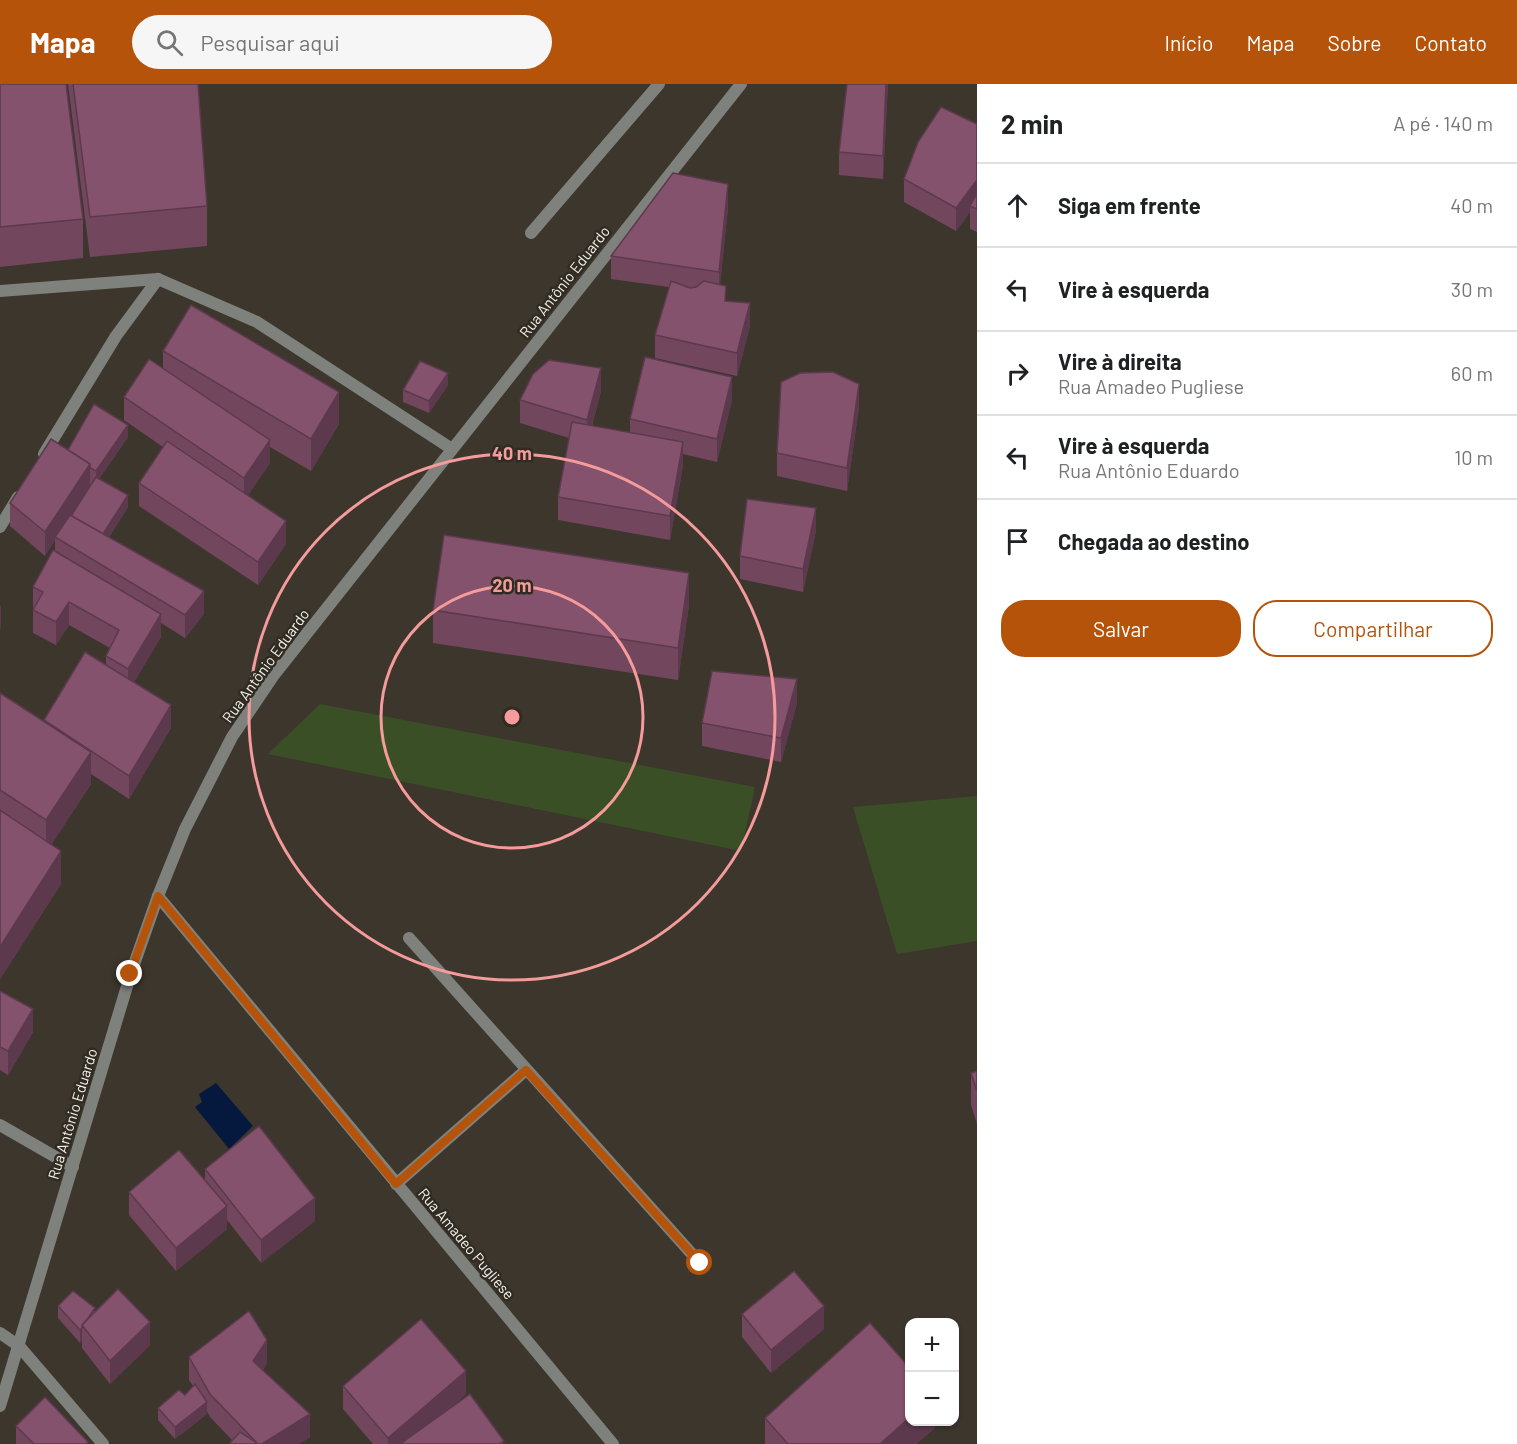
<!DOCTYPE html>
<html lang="pt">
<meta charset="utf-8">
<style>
:root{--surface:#fff;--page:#f6f6f6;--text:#202124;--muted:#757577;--line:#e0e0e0;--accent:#b45309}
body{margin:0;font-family:Barlow,sans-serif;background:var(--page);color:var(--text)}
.controls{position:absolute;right:18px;bottom:18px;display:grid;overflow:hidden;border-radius:12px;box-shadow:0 2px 4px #0004}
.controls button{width:54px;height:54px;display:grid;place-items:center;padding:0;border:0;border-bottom:2px solid var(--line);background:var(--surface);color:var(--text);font:30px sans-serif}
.stop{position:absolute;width:18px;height:18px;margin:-14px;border:4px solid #b45309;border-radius:50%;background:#fff}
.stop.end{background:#b45309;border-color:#fff;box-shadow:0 2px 6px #0008}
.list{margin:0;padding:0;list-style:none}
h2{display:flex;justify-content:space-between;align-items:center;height:78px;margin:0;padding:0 24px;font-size:26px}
h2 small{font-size:20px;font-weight:400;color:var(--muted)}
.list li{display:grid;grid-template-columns:39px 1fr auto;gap:18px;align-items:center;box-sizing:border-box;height:84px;padding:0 24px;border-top:2px solid var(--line)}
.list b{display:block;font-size:22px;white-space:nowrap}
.list p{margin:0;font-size:20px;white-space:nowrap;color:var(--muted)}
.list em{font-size:20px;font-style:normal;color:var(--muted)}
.actions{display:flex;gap:12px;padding:18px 24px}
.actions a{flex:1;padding:14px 0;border:2px solid var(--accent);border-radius:24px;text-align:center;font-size:21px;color:var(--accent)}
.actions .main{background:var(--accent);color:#fff}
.icon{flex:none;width:33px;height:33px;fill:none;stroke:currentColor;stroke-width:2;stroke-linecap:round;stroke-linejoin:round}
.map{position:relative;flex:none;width:977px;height:1360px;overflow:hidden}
header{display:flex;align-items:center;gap:36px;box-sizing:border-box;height:84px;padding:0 30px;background:var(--accent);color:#fff}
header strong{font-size:28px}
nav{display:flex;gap:33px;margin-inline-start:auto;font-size:21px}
.search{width:420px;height:54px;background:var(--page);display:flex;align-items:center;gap:15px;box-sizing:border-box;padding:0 21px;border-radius:33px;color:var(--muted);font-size:22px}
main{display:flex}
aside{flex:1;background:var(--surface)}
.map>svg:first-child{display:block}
.green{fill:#3b4f26}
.water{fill:#04193d}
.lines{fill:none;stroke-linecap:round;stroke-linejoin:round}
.service{stroke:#7e817c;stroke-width:12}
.minor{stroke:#7e817c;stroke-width:12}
.wall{fill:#72475d}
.shaded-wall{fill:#5c394c}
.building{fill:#84526c;stroke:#5c394c;stroke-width:1.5}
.route{stroke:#b45309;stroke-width:8}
.ring{fill:none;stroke:#f59b9c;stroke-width:3}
.labels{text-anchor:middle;stroke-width:5;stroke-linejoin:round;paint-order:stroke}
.street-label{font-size:15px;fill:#f6f2ec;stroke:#312c23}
.centre{fill:#f59b9c;stroke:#312c23;stroke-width:3}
.ring-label{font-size:18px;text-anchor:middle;font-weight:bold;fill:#f59b9c;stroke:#312c23;stroke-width:5;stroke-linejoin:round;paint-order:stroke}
</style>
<header>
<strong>Mapa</strong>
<div class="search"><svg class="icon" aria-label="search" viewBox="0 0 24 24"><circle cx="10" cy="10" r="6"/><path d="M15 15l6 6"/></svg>Pesquisar aqui</div>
<nav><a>Início</a><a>Mapa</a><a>Sobre</a><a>Contato</a></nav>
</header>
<main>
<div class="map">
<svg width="977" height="1360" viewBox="0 0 977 1360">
<rect width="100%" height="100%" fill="#3c362d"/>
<!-- green -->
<g class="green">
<polygon points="320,620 755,703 741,767 268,670"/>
<polygon points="977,712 977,857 897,870 853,723"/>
</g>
<!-- water -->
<polygon class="water" points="216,999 253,1042 229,1065 195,1023 202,1018 199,1010"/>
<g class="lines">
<!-- service -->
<g class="service">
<polyline points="531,149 659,0"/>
<polyline points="409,854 700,1179"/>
<polyline points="396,1100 526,986"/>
</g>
<!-- minor -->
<g class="minor">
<polyline points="0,207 158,195"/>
<polyline points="44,370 116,252 158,195 257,238 452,365"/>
<polyline points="0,443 18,413"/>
<polyline points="158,812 613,1360"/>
<polyline points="0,1041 73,1083"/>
<polyline points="0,1249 19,1262 103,1360"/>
<polyline points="0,1322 131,889 158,812 185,745 232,653 274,591 741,0"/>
</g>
</g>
<!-- wall -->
<g class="wall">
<polygon points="0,0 83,135 83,174 0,183"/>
<polygon points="68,0 198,0 207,122 207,162 90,173"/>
<polygon points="888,0 883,95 839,91 839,68"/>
<polygon points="977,40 977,148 970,145 970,128 956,147 904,118 904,95"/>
<polygon points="728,124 720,200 726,217 750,242 737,292 655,274 655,251 669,203 611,195 611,172"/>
<polygon points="163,267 339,340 311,387 270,363 270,379 248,411 286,460 258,501 139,422 139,399 163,363 124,336 124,313 163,284"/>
<polygon points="448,301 429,329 403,318 403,306"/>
<polygon points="601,307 592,342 630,349 630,335 732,316 717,378 683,370 683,381 670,456 558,436 558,413 569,354 520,339 520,316"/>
<polygon points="859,323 847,407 777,392 777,369"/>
<polygon points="128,353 99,395 128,423 109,453 204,530 185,554 161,539 161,553 134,598 171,644 129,715 91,690 91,700 51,761 61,800 0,895 0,609 44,637 106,581 106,572 110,564 69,541 56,561 33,549 33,503 55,467 55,456 45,472 10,442 10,419 68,366"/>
<polygon points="816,447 803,508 740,495 740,472"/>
<polygon points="689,521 678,596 433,559 433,526"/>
<polygon points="797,619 781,678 702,662 702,639"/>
<polygon points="0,907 33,948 8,991 0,986"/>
<polygon points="977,987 977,1040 971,1021 971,989"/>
<polygon points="205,1085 315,1137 261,1179 227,1136 227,1145 176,1187 129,1131 129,1108 205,1096"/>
<polygon points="58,1222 95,1227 150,1261 110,1300 82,1264 82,1256 80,1259 58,1234"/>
<polygon points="742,1230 824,1245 771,1289 742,1253"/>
<polygon points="189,1273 267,1279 263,1286 310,1353 299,1360 229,1360 232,1356 210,1333 207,1327 207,1330 175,1355 158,1336 158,1324 185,1311 193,1302 189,1296"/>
<polygon points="343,1302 466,1310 449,1325 504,1360 373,1360 343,1325"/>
<polygon points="765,1334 935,1338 935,1344 916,1360 765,1360"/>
<polygon points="16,1342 88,1360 16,1360"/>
</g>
<!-- shaded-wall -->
<g class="shaded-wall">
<polygon points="886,0 888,0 883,95 883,72"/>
<polygon points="977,96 977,119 970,122 970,128 956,147 956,124"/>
<polygon points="728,100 728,124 719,211 719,188"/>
<polygon points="750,219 750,242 737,292 737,269"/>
<polygon points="601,284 601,307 587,359 587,336"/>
<polygon points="448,289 448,301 429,329 429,317"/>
<polygon points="732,293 732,316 717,378 717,355"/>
<polygon points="859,300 859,323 847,407 847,384"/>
<polygon points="339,308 339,340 311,387 311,355"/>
<polygon points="128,341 128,353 96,399 96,387"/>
<polygon points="270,356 270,379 244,417 244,394"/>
<polygon points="683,358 683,381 670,456 670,432"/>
<polygon points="90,380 90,403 56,454 55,453 55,456 45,472 45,448"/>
<polygon points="128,411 128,423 100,466 100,454"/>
<polygon points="816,424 816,447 803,508 803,485"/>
<polygon points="286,437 286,460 258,501 258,478"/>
<polygon points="689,489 689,521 678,596 678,564"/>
<polygon points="204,507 204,530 185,554 185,531"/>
<polygon points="69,518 69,541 56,561 56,538"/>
<polygon points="1,521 1,544 0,546 0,523"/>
<polygon points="161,530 161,553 128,608 128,585"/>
<polygon points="797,595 797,619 781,678 781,654"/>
<polygon points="171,621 171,644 129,715 129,692"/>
<polygon points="91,668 91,700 46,769 46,736"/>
<polygon points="61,767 61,800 0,895 0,863"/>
<polygon points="33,925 33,948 8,991 8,967"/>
<polygon points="315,1114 315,1137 261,1179 261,1156"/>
<polygon points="227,1122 227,1145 176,1187 176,1164"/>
<polygon points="824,1222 824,1245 771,1289 771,1266"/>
<polygon points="150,1238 150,1261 110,1300 110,1277"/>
<polygon points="82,1244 82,1256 80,1259 80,1246"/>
<polygon points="267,1256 267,1279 253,1300 253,1277"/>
<polygon points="466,1287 466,1310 408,1360 388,1360 388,1354"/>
<polygon points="207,1318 207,1330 175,1355 175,1343"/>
<polygon points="310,1330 310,1353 299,1360 262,1360"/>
<polygon points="909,1334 909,1338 935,1338 935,1344 916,1360 880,1360"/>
</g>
<!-- building -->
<g class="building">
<polygon points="0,0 66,0 83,135 0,143"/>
<polygon points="73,0 198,0 207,122 90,133"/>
<polygon points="847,0 886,0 883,72 839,68"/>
<polygon points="941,23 977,40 977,96 956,124 904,95 918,58"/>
<polygon points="673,89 728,100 719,188 611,172"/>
<polygon points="977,109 977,125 970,122"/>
<polygon points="671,197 690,204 696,203 704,197 726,202 725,217 750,219 737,269 655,251"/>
<polygon points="191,221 339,308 311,355 163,267"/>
<polygon points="645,273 732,293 717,355 630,335"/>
<polygon points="149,275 270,356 244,394 124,313"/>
<polygon points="549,276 601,284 587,336 520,316 533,290"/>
<polygon points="420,277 448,289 429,317 403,306"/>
<polygon points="833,288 859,300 847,384 777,369 781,298 800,289"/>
<polygon points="94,320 128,341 96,387 90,384 90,380 68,366"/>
<polygon points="572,338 683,358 670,432 558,413"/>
<polygon points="51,355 90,380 45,448 10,419"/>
<polygon points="167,357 286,437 258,478 139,399"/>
<polygon points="96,393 128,411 103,450 71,432"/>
<polygon points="747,415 816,424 803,485 740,472"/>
<polygon points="70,431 204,507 185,531 55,453"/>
<polygon points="444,451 689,489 678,564 433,526"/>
<polygon points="53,466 161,530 128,585 106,572 119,546 69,518 56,538 33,526 43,508 33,503"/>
<polygon points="85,568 171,621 129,692 44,636"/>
<polygon points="712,587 797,595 781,654 702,639"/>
<polygon points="0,609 91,668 46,736 0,706"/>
<polygon points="0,726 61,767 0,863"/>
<polygon points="0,907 33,925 8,967 0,963"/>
<polygon points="977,987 977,1007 971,989"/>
<polygon points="259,1042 315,1114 261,1156 205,1085"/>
<polygon points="179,1066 227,1122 176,1164 129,1108"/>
<polygon points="794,1187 824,1222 771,1266 742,1230"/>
<polygon points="118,1205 150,1238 110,1277 82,1241"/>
<polygon points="73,1207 95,1224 88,1234 82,1241 82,1244 80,1246 58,1222"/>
<polygon points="249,1227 267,1256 253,1277 310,1330 262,1360 229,1360 240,1348 257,1359 210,1310 189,1273"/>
<polygon points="421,1235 466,1287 388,1354 343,1302"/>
<polygon points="870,1239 909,1283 909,1334 880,1360 788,1360 765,1334"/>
<polygon points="195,1300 207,1318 175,1343 158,1324 179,1306 185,1311"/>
<polygon points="470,1310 504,1357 499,1360 400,1360"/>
<polygon points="45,1313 88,1358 86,1360 34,1360 16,1342"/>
</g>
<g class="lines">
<!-- route -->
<polyline class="route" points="130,890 158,812 396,1100 526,986 700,1179"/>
</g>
<!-- distance rings -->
<g class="ring">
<circle cx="512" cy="633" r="131"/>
<circle cx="512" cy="633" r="263"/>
</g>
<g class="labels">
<!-- street labels -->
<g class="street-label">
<text transform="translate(565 198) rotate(-52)" y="5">Rua Antônio Eduardo</text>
<text transform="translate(266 582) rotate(-54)" y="5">Rua Antônio Eduardo</text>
<text transform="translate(73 1030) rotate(-73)" y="5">Rua Antônio Eduardo</text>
<text transform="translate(466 1160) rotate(50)" y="5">Rua Amadeo Pugliese</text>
</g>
</g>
<circle cx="512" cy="633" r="9" class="centre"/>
<g class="ring-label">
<text x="512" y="376">40 m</text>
<text x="512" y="508">20 m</text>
</g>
</svg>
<div class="controls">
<button>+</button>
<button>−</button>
</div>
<div class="stop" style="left:700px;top:1179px"></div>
<div class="stop end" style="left:130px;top:890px"></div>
</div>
<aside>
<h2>2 min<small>A pé · 140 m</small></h2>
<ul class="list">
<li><svg class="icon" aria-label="ahead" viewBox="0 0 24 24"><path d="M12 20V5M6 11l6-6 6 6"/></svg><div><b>Siga em frente</b></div><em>40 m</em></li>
<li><svg class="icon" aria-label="left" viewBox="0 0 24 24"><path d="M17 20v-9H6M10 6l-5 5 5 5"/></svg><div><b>Vire à esquerda</b></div><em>30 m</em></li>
<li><svg class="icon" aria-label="right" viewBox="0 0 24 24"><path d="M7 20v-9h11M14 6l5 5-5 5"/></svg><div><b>Vire à direita</b><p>Rua Amadeo Pugliese</p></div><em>60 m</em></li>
<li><svg class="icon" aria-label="left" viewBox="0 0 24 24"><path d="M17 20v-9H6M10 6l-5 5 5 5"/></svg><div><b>Vire à esquerda</b><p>Rua Antônio Eduardo</p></div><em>10 m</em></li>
<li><svg class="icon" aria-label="arrive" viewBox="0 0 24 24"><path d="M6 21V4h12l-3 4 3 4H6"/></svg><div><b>Chegada ao destino</b></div></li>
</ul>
<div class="actions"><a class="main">Salvar</a><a>Compartilhar</a></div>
</aside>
</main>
